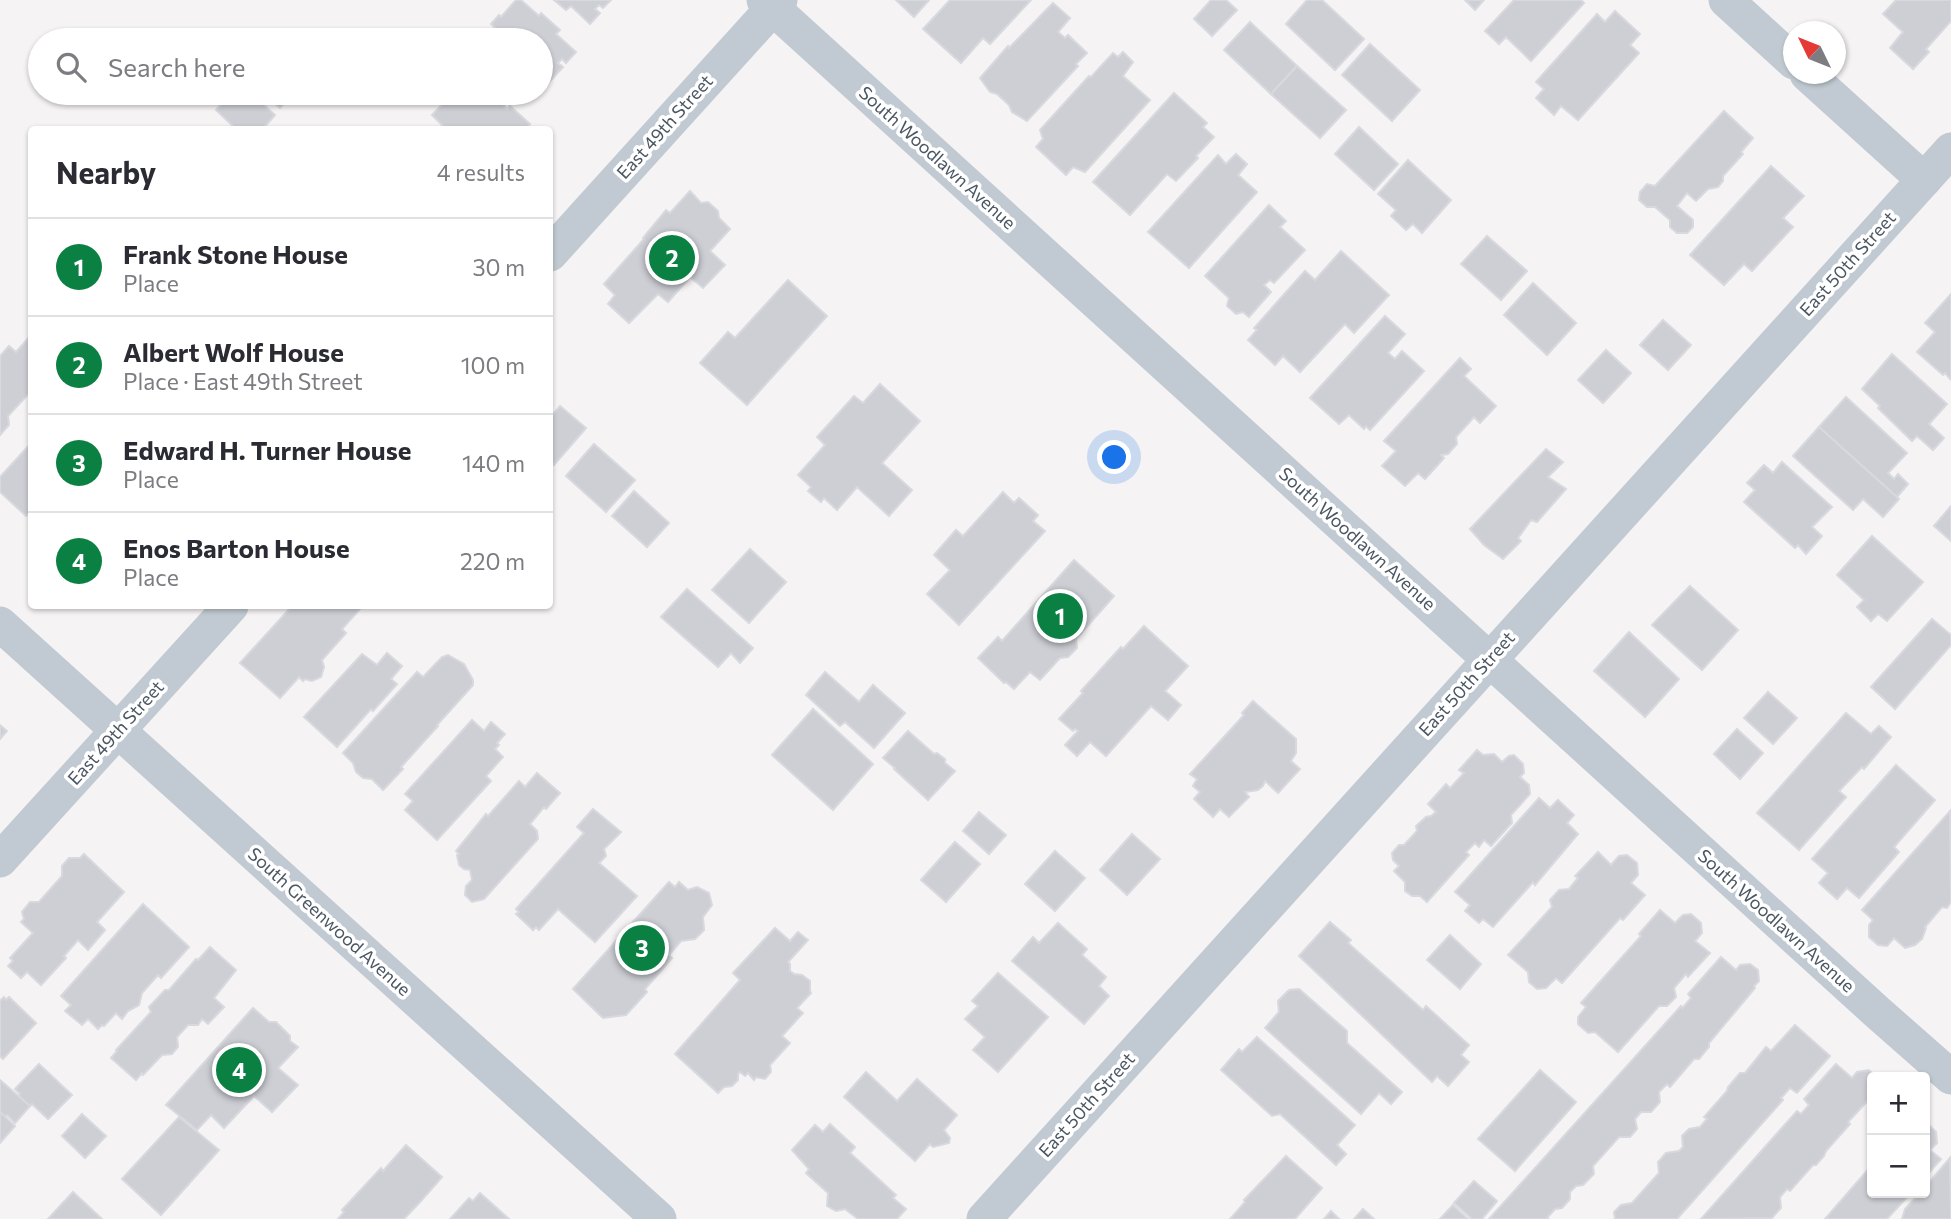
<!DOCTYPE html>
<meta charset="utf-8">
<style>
:root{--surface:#fff;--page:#f2f2f3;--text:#2b2b33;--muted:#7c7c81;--line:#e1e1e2;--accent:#0b8043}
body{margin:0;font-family:Commissioner,sans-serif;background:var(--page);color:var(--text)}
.controls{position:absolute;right:21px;bottom:21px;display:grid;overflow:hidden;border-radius:7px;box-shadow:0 2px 5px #0004}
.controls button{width:63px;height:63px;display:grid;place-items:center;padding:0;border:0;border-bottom:2px solid var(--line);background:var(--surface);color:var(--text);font:35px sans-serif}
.compass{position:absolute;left:1783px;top:21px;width:63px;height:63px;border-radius:50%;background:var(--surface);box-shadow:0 2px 5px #0004;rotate:313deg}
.you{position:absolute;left:1115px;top:458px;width:24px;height:24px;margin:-18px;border:5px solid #fff;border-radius:50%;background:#1a73e8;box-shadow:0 0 0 10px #1a73e833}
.badge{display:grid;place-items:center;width:46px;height:46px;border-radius:50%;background:var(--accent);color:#fff;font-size:23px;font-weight:700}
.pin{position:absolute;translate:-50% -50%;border:4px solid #fff;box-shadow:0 2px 7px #0006}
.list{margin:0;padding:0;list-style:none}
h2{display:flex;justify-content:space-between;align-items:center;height:91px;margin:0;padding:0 28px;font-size:30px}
h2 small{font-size:23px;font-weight:400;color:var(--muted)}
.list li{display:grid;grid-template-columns:46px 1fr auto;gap:21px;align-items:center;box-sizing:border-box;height:98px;padding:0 28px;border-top:2px solid var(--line)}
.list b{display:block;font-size:26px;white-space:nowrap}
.list p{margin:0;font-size:23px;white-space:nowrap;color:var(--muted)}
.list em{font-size:23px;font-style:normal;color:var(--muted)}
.icon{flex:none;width:38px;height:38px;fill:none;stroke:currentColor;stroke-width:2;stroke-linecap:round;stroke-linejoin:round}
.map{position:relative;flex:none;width:1951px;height:1219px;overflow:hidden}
.search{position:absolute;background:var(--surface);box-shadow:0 2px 5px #0004;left:28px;top:28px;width:525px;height:77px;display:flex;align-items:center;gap:18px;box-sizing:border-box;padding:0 24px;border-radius:38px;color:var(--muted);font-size:26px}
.panel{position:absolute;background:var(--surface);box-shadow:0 2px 5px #0004;left:28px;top:126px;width:525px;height:483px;border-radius:7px}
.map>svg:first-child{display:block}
.building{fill:#cdcfd5;stroke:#d7d9de;stroke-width:2}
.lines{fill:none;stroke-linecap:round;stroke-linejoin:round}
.minor{stroke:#c1cad2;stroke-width:35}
.labels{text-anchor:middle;stroke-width:7;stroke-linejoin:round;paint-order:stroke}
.street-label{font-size:18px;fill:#4a5661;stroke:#fff}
</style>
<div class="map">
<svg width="1951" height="1219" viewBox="0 0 1951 1219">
<rect width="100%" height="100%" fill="#f5f3f3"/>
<!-- building -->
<g class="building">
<polygon points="516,0 521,0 539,16 541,13 560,30 556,34 576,52 566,63 562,59 558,63 563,67 541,91 541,40 486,40 496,29 491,24 499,15 501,17"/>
<polygon points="554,0 611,0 603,8 599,5 595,9 600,13 590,24 571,6 566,10"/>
<polygon points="896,0 929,0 914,17"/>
<polygon points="950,0 1031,0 990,44 983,38 961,63 923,29"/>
<polygon points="1211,0 1226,0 1237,10 1212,36 1194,19"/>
<polygon points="1307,0 1322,0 1364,39 1335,70 1286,24"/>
<polygon points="1465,0 1484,0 1475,10"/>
<polygon points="1514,0 1581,0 1584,3 1531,61 1506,37 1499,44 1485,31"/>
<polygon points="1896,0 1951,0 1951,21 1926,49 1929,52 1913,69 1890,48 1903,32 1883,14"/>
<polygon points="1053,3 1070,18 1058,32 1065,38 1068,35 1087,53 1076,64 1078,66 1027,121 1012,112 1009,105 997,94 990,92 980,78 1008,46 1009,48"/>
<polygon points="1615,11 1640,34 1630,45 1639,53 1578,120 1561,106 1554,115 1536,98 1544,89 1536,82 1597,14 1605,22"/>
<polygon points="1250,22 1297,66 1271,94 1224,50"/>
<polygon points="1370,44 1420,90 1392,121 1342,75"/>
<polygon points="1123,52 1133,62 1123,76 1150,100 1085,172 1073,167 1066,175 1036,147 1043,139 1040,130 1089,76 1091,77 1113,53 1118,57"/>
<polygon points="1297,66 1346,110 1320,138 1271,94"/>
<polygon points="231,93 251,93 275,115 262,130 237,130 216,110"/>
<polygon points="262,93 294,93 280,108"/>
<polygon points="450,93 498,93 502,97 499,100 507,109 510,106 530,124 525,130 447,130 432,115 449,97 447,96"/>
<polygon points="1174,93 1207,123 1203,127 1214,137 1196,156 1198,158 1176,181 1167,174 1130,215 1093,182"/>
<polygon points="1724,111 1753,138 1741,152 1743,154 1723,176 1723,181 1718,187 1708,189 1696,201 1687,193 1677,206 1693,220 1693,227 1687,233 1677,233 1670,227 1670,220 1655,207 1647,207 1639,200 1640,192 1647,184 1655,186"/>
<polygon points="1359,127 1398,164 1374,190 1335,154"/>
<polygon points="1236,154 1247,164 1238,175 1257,192 1189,268 1148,232 1218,155 1226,164"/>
<polygon points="1408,160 1451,200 1422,233 1413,224 1406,230 1391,216 1396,210 1378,194"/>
<polygon points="1771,166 1804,196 1783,218 1793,227 1752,271 1744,264 1724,285 1690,255"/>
<polygon points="690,191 701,203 708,202 718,211 719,218 730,229 710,251 725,265 703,288 690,277 668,302 658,294 629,323 608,304 615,295 604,284 644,239 643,238 666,210 670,213"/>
<polygon points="1269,205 1286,221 1280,227 1305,250 1274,283 1270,280 1264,285 1271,292 1249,317 1243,312 1236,314 1227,306 1229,298 1205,276"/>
<polygon points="1487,236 1527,271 1501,300 1461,264"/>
<polygon points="1341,251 1389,295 1354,333 1345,324 1300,372 1283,356 1275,365 1248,340 1257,330 1254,328 1305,271 1315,280"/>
<polygon points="788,280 827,316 747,405 700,363 728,332 735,338"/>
<polygon points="1533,283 1576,323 1547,355 1504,315"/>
<polygon points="1951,294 1951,378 1950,379 1945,373 1943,375 1917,352 1935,332 1925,323"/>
<polygon points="1385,316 1405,334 1388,353 1395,359 1402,351 1424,371 1370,430 1366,426 1364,429 1349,415 1339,424 1310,398"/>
<polygon points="1663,320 1691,345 1668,370 1640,345"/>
<polygon points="31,335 32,390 8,416 9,425 0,435 0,356 9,346 16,352"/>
<polygon points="1606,350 1631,373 1603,403 1578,380"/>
<polygon points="1892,354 1947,404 1929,424 1944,438 1933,450 1917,436 1912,441 1878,408 1880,406 1862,389"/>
<polygon points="1460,358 1471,369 1464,376 1496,406 1480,423 1474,417 1456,437 1457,444 1448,454 1441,455 1444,458 1425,479 1418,473 1405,486 1382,466 1396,451 1384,441"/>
<polygon points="880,384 920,421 882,463 912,490 889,516 857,487 837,510 824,498 821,502 808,491 811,487 798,475 825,445 817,437 854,396 863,403"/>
<polygon points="1846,397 1907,453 1888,473 1894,479 1898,474 1908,484 1897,497 1819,427"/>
<polygon points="560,406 586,428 554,465 550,461 550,418"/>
<polygon points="1819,427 1899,499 1883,517 1863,499 1853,510 1793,456"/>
<polygon points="32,442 32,511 26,516 0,492 0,477"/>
<polygon points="594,444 635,480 606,512 566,476"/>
<polygon points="1546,449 1563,462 1548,477 1566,489 1537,522 1531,520 1518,538 1521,541 1503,559 1484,545 1470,529"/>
<polygon points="1782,462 1832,507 1812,527 1822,536 1806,554 1798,545 1795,548 1744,502 1755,490 1747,483 1764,465 1773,473"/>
<polygon points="634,491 669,523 647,547 612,516"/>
<polygon points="1003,492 1014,503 1019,498 1038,515 1033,521 1045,531 959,625 927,594 950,570 934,555 956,530 963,536"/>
<polygon points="1951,506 1951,541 1934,526"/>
<polygon points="1872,536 1923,582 1887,621 1878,614 1871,621 1857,607 1864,600 1837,575"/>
<polygon points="750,549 786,582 749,623 712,590"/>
<polygon points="1074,560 1114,596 1076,639 1077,648 1068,657 1060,658 1040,680 1030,672 1014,689 1006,682 1004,683 978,658 998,637 1002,641"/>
<polygon points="1690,586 1738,630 1702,670 1652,625"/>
<polygon points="687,589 753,648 740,663 731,653 718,667 661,617"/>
<polygon points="292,606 358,606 361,608 342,629 346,633 322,660 324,667 321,677 312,681 305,679 303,681 299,677 280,698 240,663"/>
<polygon points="1932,619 1951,635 1951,645 1895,709 1871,687"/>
<polygon points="1144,626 1188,666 1165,691 1181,705 1168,720 1151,706 1106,756 1090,742 1077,756 1065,745 1078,731 1075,729 1073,731 1059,719 1083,693 1081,691 1121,647 1123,649"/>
<polygon points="1629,632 1679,679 1645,717 1594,671"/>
<polygon points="387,653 402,666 391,679 397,684 373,711 371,709 337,747 304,717 362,654 377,665"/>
<polygon points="448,655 464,664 473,680 473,685 437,725 438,726 401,767 403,769 383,790 372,779 363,778 356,772 353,763 343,753 417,672 423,677 442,657"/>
<polygon points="825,672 859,702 873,685 905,713 874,748 845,722 840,726 806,695"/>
<polygon points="1768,692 1797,718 1773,744 1744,718"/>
<polygon points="1253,701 1296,739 1296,753 1291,761 1300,769 1278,793 1265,781 1263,786 1258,790 1245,792 1249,797 1229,817 1220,809 1213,817 1194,799 1200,792 1193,786 1197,779 1190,774 1244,715 1242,713"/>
<polygon points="813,709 873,764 833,810 772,755"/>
<polygon points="1846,713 1871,734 1879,726 1891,737 1864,769 1862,767 1839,791 1846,797 1799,850 1757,813"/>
<polygon points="472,720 484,731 491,722 505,734 497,743 499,745 495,749 503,757 486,776 491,781 437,840 405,810 413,801 405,794"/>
<polygon points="0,725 7,731 0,739"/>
<polygon points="1737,729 1763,753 1740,779 1714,754"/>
<polygon points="908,731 934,754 937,753 945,759 945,763 955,771 928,800 894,769 895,768 883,758"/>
<polygon points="1477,750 1483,755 1494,754 1502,762 1509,756 1514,755 1523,764 1524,773 1520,777 1529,785 1530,794 1511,815 1512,823 1491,846 1484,840 1479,847 1475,843 1466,852 1469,855 1427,902 1420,896 1412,896 1405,891 1405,882 1394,871 1399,866 1393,860 1392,853 1399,845 1404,845 1417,831 1416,826 1426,817 1431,816 1436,812 1428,804 1446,784 1450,788 1453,785 1464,773 1459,770"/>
<polygon points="1896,765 1935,800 1894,847 1899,852 1859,898 1847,888 1837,899 1819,883 1828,873 1812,859"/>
<polygon points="537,773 560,793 546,809 544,807 530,824 537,831 538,839 484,899 472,902 465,895 466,886 472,880 470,870 464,869 459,865 457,855 459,854 456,851 486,814 488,816 519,781 525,787"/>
<polygon points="1539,798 1550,808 1558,800 1574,815 1567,823 1578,834 1535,885 1533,882 1493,927 1483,919 1479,923 1465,911 1470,905 1455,892"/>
<polygon points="593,809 621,832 604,849 606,856 599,863 637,896 595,942 558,909 539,930 536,927 533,930 516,914 519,912 516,909 584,833 577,827"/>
<polygon points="1950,811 1951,902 1947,908 1942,907 1925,927 1926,928 1922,939 1915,945 1905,948 1894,938 1887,946 1878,945 1869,937 1869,925 1873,920 1862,910"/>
<polygon points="979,812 1006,835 989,854 963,831"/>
<polygon points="1132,834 1160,859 1127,895 1100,870"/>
<polygon points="955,842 980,864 946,902 921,880"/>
<polygon points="1055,851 1085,878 1055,911 1025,884"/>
<polygon points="1598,852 1611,865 1619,856 1627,855 1637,863 1638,875 1631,883 1645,895 1623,920 1620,918 1562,983 1556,978 1546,988 1537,989 1529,982 1528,972 1508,955 1552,907 1550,900 1559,890 1569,889 1578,878 1575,876"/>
<polygon points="84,854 124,892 97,922 105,930 88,950 78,940 64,956 66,958 41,985 27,972 21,978 8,966 13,961 10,958 33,933 21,922 24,919 22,912 30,902 39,902 62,876 62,866 69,858 80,858"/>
<polygon points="669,882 675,887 679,882 688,890 697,887 709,893 712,905 703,917 704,930 695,939 681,941 669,955 672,958 645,989 647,992 626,1015 603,1018 573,989"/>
<polygon points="143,904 189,947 161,978 158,975 142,993 139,1005 128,1011 122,1019 116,1013 104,1026 102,1025 98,1029 88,1019 82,1025 65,1011 71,1005 61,996"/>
<polygon points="1660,910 1675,923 1683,915 1691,914 1701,923 1702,933 1695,941 1710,953 1688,977 1686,974 1674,988 1676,997 1667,1006 1659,1006 1618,1052 1595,1032 1588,1033 1578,1024 1578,1017 1586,1007 1581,1003 1641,936 1639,934"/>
<polygon points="1330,922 1351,940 1348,943 1423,1010 1426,1006 1469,1045 1461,1055 1469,1062 1448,1086 1437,1076 1432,1082 1299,956"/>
<polygon points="1058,923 1087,949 1082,955 1106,977 1099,986 1109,996 1084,1024 1012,961 1033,937 1039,943"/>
<polygon points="775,928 790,941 798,932 808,940 788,962 790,964 790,971 794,974 802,975 810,981 810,991 811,993 797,1008 803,1013 782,1036 790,1043 770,1065 771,1072 765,1079 756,1077 754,1080 748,1073 745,1076 740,1072 738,1074 738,1080 732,1086 724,1087 718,1093 675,1054 740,980 733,973"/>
<polygon points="1450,935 1481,964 1460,989 1427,960"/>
<polygon points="210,947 236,970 214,998 224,1007 208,1024 202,1019 198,1025 188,1025 177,1037 178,1047 172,1054 162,1055 143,1075 142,1073 136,1080 111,1058 117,1051 116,1050 151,1012 149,1007 165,990 169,990 196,959 198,960"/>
<polygon points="1721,957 1736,970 1740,965 1750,964 1758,970 1759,981 1754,986 1755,988 1709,1043 1709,1047 1699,1059 1694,1059 1670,1087 1667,1084 1659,1092 1660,1102 1651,1112 1641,1112 1635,1119 1637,1129 1630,1137 1619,1137 1593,1166 1594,1174 1583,1185 1576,1186 1570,1192 1570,1199 1562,1208 1555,1209 1547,1218 1549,1219 1489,1219 1681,1006 1682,1008 1685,1005 1691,998 1688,994"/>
<polygon points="998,973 1048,1017 998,1072 973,1050 985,1037 965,1019 978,1006 972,1001"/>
<polygon points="1299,989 1347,1031 1347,1043 1402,1092 1391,1104 1379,1093 1361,1114 1265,1028 1279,1012 1278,1001 1289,990"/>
<polygon points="4,997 6,1000 9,997 36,1023 3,1059 0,1056 0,1001"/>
<polygon points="253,1008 269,1022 276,1022 290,1036 290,1041 298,1047 278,1068 298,1085 272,1112 254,1096 224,1128 211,1115 197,1130 166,1105"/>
<polygon points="1795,1025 1830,1056 1797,1093 1790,1088 1781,1098 1783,1100 1677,1219 1615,1219 1614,1212 1621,1205 1632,1203 1659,1173 1658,1162 1666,1153 1679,1151 1683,1147 1682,1136 1689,1129 1700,1127 1707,1119 1704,1117 1727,1091 1728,1087 1740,1073 1745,1073 1766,1047 1771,1051"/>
<polygon points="1257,1037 1355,1125 1337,1145 1346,1154 1336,1165 1280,1114 1272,1116 1221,1070 1239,1049 1242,1052"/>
<polygon points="39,1064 72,1095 48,1119 32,1104 30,1106 18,1096 20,1094 15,1089"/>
<polygon points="1836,1064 1852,1078 1857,1072 1869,1070 1876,1077 1872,1077 1872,1096 1848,1122 1850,1124 1826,1151 1824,1156 1816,1165 1813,1165 1790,1191 1787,1189 1780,1197 1781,1208 1772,1218 1701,1219 1797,1111 1801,1114 1809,1105 1804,1099"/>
<polygon points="1540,1070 1576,1102 1515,1171 1478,1139"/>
<polygon points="866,1072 897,1101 917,1079 957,1115 944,1130 950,1138 949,1143 933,1147 930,1144 915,1161 844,1097"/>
<polygon points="0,1080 30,1106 15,1123 7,1115 5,1117 0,1112"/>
<polygon points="0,1112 15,1126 0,1143"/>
<polygon points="82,1114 106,1136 85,1158 62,1136"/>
<polygon points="179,1117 219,1150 161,1215 122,1179"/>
<polygon points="830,1124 855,1147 850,1153 896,1195 893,1198 906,1209 897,1219 858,1219 845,1209 836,1211 827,1206 828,1193 806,1173 809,1169 792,1150 815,1125 823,1132"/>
<polygon points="1925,1125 1929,1125 1936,1132 1937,1143 1930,1150 1941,1159 1925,1177"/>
<polygon points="406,1145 442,1177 421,1201 404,1219 338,1219 344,1212 342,1210 381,1168 383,1171"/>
<polygon points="1286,1156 1322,1188 1295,1219 1230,1219 1245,1202 1244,1200"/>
<polygon points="1950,1158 1951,1219 1902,1219 1905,1209 1920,1193 1925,1193 1925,1187"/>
<polygon points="1872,1165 1872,1193 1911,1193 1887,1219 1825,1219"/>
<polygon points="1474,1181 1497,1201 1482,1219 1472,1219 1454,1203"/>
<polygon points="73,1192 102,1219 48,1219"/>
<polygon points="480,1193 509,1219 450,1219 469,1198 473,1201"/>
<polygon points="1453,1205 1468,1219 1440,1219"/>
<polygon points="1363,1209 1374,1219 1354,1219"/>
<polygon points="1331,1211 1339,1219 1324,1219"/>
</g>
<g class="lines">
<!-- minor -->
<g class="minor">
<polyline points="764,0 1877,1012 1951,1077"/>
<polyline points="1726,0 1794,62"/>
<polyline points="1807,74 1924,180"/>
<polyline points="550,254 780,0"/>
<polyline points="0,624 659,1219"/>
<polyline points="0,860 231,606"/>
<polyline points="984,1219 1951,150"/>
</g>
</g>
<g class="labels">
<!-- street labels -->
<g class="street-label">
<text transform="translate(665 127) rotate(-48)" y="6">East 49th Street</text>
<text transform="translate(937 158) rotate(42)" y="6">South Woodlawn Avenue</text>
<text transform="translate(1848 264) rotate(-48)" y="6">East 50th Street</text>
<text transform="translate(1357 539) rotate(42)" y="6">South Woodlawn Avenue</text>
<text transform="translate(1467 684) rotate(-48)" y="6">East 50th Street</text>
<text transform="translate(116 733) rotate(-48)" y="6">East 49th Street</text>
<text transform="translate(1776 921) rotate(42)" y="6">South Woodlawn Avenue</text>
<text transform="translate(329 922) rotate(42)" y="6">South Greenwood Avenue</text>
<text transform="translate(1087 1105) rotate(-48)" y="6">East 50th Street</text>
</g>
</g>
</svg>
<div class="controls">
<button>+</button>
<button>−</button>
</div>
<svg class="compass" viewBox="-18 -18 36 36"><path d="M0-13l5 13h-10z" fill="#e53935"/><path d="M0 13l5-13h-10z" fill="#7c7c81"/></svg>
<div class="you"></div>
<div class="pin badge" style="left:1060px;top:616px">1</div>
<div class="pin badge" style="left:672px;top:258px">2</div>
<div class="pin badge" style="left:642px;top:948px">3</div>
<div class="pin badge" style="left:239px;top:1070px">4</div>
<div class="search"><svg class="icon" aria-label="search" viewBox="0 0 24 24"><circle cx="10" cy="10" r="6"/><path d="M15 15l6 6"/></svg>Search here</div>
<section class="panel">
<h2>Nearby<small>4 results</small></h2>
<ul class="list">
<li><span class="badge">1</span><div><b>Frank Stone House</b><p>Place</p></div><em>30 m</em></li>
<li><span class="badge">2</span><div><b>Albert Wolf House</b><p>Place · East 49th Street</p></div><em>100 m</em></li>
<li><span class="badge">3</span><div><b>Edward H. Turner House</b><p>Place</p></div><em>140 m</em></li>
<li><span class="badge">4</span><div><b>Enos Barton House</b><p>Place</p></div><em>220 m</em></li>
</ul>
</section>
</div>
